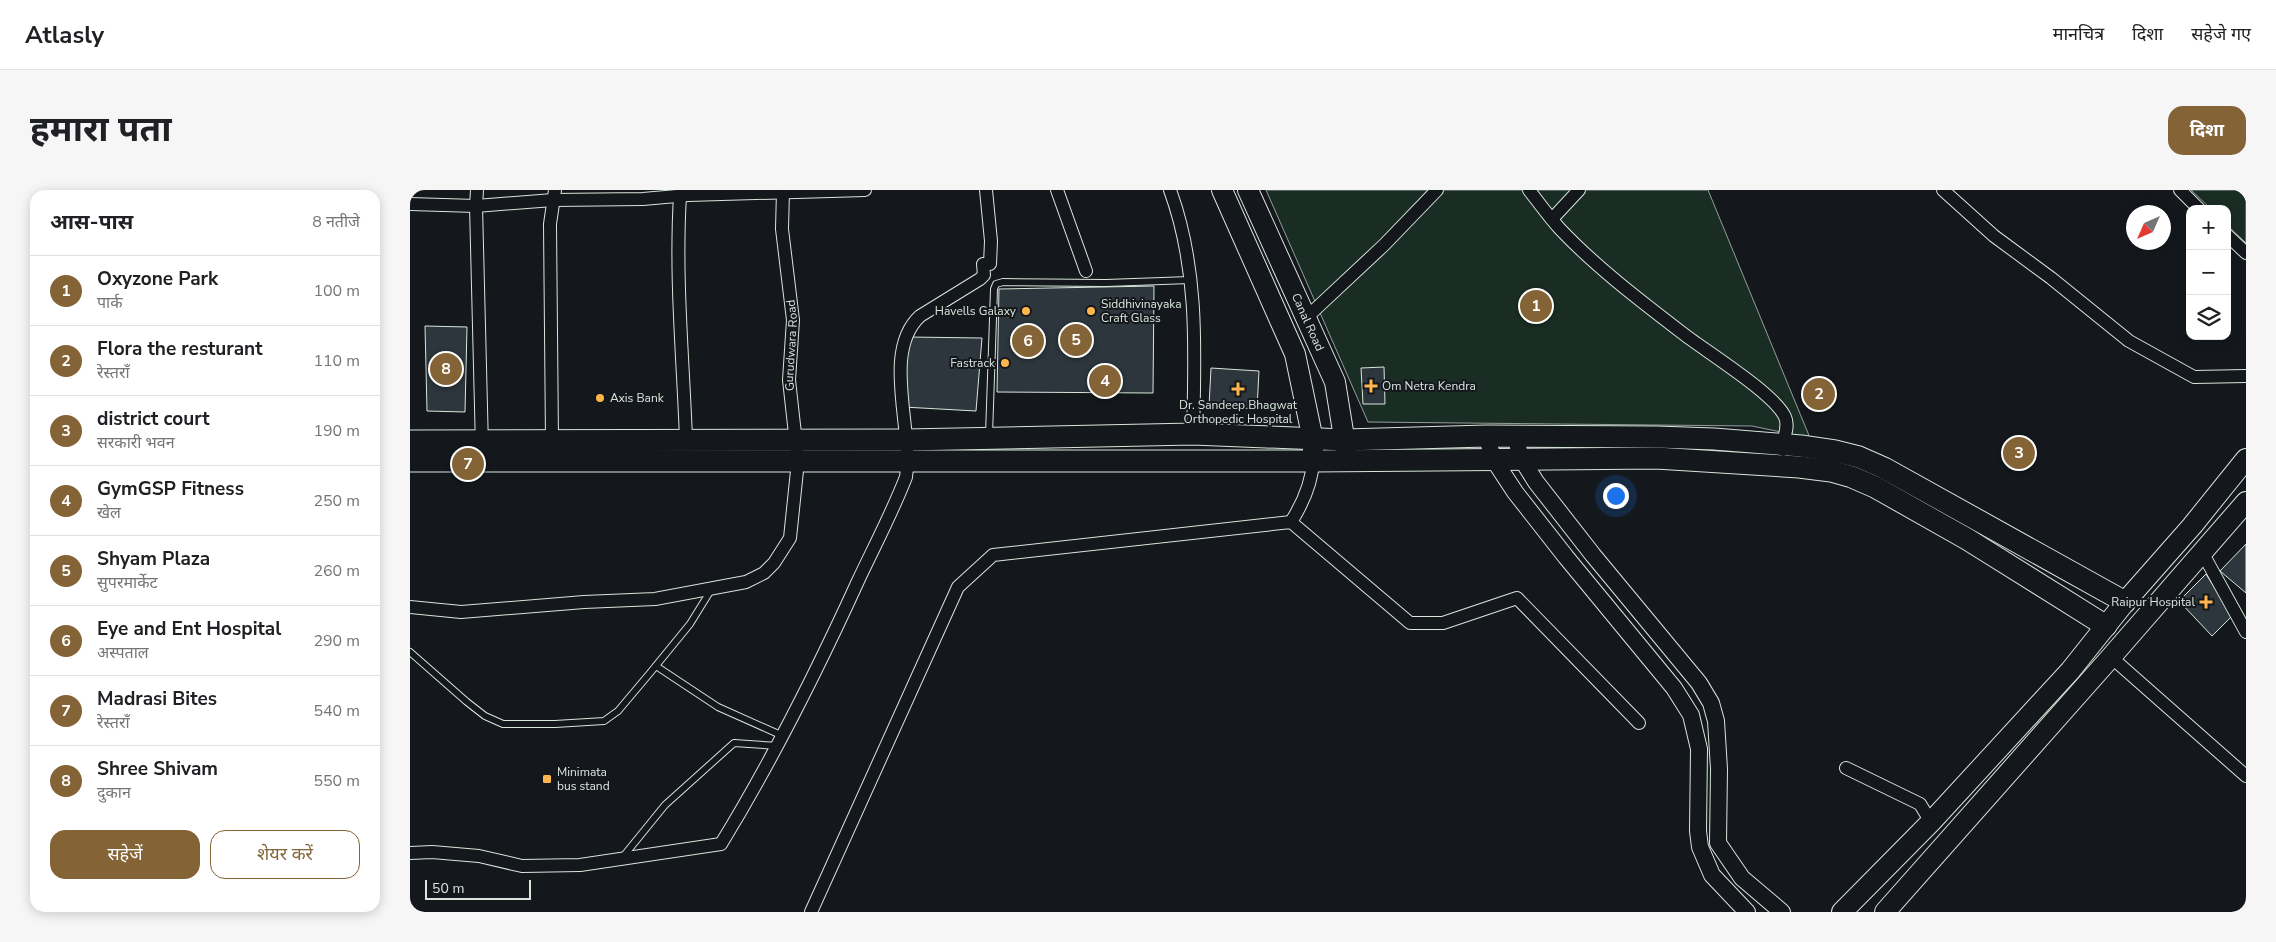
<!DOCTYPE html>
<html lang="hi">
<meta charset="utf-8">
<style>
:root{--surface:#fff;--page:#f6f6f6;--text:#202124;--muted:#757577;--line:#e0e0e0;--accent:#846436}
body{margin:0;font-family:"Nunito Sans","Noto Sans Devanagari",sans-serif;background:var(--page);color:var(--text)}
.controls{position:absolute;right:15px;top:15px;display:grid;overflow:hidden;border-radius:10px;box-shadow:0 2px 12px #0003}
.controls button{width:45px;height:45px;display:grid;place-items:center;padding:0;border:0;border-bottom:1px solid var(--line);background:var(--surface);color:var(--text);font:25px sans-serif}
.compass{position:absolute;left:1716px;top:15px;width:45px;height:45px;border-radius:50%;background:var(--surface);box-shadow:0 2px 12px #0003;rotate:225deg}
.scale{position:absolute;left:15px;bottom:12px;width:106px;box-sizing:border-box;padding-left:5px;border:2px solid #d8e6dc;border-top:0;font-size:14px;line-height:18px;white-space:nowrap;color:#d8e6dc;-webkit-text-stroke:4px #14181c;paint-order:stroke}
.you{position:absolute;left:1205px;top:305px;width:18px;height:18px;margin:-12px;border:4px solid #fff;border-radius:50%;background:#1a73e8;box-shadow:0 0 0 8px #1a73e833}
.badge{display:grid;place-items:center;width:32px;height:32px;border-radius:50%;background:var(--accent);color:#fff;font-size:16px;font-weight:700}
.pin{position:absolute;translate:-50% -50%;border:2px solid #fff;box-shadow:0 1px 5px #0006}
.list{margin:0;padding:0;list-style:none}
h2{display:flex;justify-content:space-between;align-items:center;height:65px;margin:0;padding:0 20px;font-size:21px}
h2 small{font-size:16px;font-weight:400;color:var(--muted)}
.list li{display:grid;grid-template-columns:32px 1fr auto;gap:15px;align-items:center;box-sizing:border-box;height:70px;padding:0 20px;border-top:1px solid var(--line)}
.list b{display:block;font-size:19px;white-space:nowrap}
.list p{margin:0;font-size:16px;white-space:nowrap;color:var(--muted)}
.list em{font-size:16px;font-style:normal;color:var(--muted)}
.actions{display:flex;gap:10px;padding:15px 20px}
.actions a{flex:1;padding:11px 0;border:1px solid var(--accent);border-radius:15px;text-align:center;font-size:18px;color:var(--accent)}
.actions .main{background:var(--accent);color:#fff}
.icon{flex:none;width:28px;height:28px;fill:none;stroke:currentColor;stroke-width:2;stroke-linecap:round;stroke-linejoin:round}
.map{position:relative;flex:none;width:1836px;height:722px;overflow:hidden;border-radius:15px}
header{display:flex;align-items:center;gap:30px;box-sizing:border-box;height:70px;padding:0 25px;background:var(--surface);border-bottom:1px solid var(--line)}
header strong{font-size:24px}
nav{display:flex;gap:28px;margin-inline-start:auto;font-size:18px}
.intro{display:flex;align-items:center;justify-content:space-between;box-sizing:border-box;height:120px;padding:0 30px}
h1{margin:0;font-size:35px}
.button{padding:12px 22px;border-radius:15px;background:var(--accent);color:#fff;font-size:18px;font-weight:700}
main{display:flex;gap:30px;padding:0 30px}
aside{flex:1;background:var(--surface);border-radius:15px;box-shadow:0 2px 12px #0003}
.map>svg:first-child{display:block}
.green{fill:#1a2d24;stroke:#939e99}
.building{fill:#2c363c;stroke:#d8e6dc}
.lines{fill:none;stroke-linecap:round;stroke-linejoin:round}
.service-casing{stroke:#d8e6dc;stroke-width:8}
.minor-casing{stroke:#d8e6dc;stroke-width:14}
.tertiary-casing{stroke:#d8e6dc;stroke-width:18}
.primary-casing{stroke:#d8e6dc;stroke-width:22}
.trunk-casing{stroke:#d8e6dc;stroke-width:23}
.service{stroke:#14181c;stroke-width:6}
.minor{stroke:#14181c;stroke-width:12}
.tertiary{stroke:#14181c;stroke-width:16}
.primary{stroke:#14181c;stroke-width:20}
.trunk{stroke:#14181c;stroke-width:21}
.poi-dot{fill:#ffb74d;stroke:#14181c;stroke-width:2}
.labels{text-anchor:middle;stroke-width:4;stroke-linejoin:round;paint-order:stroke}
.poi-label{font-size:12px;fill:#d8e6dc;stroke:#14181c;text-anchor:start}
.street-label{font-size:12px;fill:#d8e6dc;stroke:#14181c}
</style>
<header>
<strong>Atlasly</strong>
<nav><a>मानचित्र</a><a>दिशा</a><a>सहेजे गए</a></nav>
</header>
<div class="intro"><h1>हमारा पता</h1><a class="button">दिशा</a></div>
<main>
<aside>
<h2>आस-पास<small>8 नतीजे</small></h2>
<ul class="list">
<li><span class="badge">1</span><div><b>Oxyzone Park</b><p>पार्क</p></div><em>100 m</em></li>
<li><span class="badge">2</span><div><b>Flora the resturant</b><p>रेस्तराँ</p></div><em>110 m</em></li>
<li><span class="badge">3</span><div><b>district court</b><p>सरकारी भवन</p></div><em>190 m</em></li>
<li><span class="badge">4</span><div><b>GymGSP Fitness</b><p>खेल</p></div><em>250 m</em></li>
<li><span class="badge">5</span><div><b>Shyam Plaza</b><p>सुपरमार्केट</p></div><em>260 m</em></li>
<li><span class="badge">6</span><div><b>Eye and Ent Hospital</b><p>अस्पताल</p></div><em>290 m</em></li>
<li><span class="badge">7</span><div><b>Madrasi Bites</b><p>रेस्तराँ</p></div><em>540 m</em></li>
<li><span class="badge">8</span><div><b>Shree Shivam</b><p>दुकान</p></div><em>550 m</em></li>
</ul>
<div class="actions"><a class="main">सहेजें</a><a>शेयर करें</a></div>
</aside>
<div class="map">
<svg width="1836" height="722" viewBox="0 0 1836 722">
<rect width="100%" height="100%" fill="#14181c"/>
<!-- green -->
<g class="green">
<polygon points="856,0 1298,0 1400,248 1342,236 958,232"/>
<polygon points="1781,0 1836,0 1836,53 1817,35 1817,19 1801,19"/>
</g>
<!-- building -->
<g class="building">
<polygon points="744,96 743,203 587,202 589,99"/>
<polygon points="15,136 57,137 55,222 17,221"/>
<polygon points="499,147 572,148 566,221 493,217"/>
<polygon points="974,177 975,214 953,214 951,178"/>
<polygon points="801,178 849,181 847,219 799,216"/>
<polygon points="1836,354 1836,403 1810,381"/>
<polygon points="1796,384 1822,426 1802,446 1769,411"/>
</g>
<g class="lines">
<!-- service casing -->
<g class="service-casing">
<g id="service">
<polyline points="579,245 584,99 586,94 593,92 696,93 780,90"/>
<polyline points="0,462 57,512 75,526 93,534 145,534 194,531 208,521 240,483 280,434 301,400"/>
<polyline points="246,476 308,517 373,546"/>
<polyline points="212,668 255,615 324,553 368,556"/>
</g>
</g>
<!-- minor casing -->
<g class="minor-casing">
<g id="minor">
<polyline points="67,0 66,16 72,257"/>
<polyline points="647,0 676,81"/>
<path d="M 760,0 C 789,79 785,162 783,244"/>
<path d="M 1119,0 C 1129,13 1139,27 1150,39 C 1187,78 1232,112 1275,145 C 1297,162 1365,204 1375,227 C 1380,238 1372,248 1373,260"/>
<polyline points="1533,0 1584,46 1641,88 1719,151 1784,187 1836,186"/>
<polyline points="1770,0 1789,19"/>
<path d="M 270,6 C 265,87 273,168 276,249"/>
<polyline points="0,14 66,16 143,10 233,9 278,5 455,0"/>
<polyline points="1142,29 1169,0"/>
<polyline points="1817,45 1836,63"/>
<polyline points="897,127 974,55 1027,0"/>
<polyline points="142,250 140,34 145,0"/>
<path d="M 881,332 C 893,313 902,293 903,271"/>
<polyline points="1792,362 1836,442"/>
<path id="s1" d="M 0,417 L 51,422 L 174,412 L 245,409 L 336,392 L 354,383 L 364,373 L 380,348 L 388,271 L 379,190 L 383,130 L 372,39 L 373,0"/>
<polyline points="1701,467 1836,586"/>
<polyline points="1436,578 1510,614 1521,632"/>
<path d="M 0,663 L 22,662 L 69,666 L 112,676 L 170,675 L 311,654 C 363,569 407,481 448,391 C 464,357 482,323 496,287 C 504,241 471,162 510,126 L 570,89 L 574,85 L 573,74 L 580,74 L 581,51 L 576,0"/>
<polyline points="401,722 548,397 583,365 881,332 1000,433 1033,433 1107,408 1229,533"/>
</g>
</g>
<!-- tertiary casing -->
<g class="tertiary-casing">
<g id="tertiary">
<polyline points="1076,246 1084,270 1105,302 1156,367 1264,498 1281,525 1289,559 1288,641 1290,657 1302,685 1337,722"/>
<polyline points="1105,246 1111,268 1126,292 1183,365 1289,493 1301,513 1306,531 1309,579 1308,653 1332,688 1372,722"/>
</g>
</g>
<!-- primary casing -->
<g class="primary-casing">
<g id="primary">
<polyline points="812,0 885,164 903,250 903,264"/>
<path id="s2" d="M 838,0 L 925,192 L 937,266"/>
<polyline points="1432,722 1521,632 1660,481 1715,412 1782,336 1836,269"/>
<polyline points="1475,722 1701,467 1836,312"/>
</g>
</g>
<!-- trunk casing -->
<g class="trunk-casing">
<g id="trunk">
<polyline points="0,251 496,250 783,244 935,250 1076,246 1247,247 1304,249 1391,256 1425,261 1449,267 1474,278 1715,412"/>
<polyline points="0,271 903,271 1246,268 1389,277 1421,281 1442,287 1465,297 1557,349 1696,436"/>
</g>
</g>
<!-- service -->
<use href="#service" class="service"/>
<!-- minor -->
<use href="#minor" class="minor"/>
<!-- tertiary -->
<use href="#tertiary" class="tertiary"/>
<!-- primary -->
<use href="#primary" class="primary"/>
<!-- trunk -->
<use href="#trunk" class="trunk"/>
</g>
<!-- markers -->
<g class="poi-dot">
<circle cx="616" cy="121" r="5"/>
<circle cx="681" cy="121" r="5"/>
<circle cx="595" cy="173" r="5"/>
<path d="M958.5 188.5h5v5h5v5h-5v5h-5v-5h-5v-5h5z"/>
<path d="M825.5 191.5h5v5h5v5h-5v5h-5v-5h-5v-5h5z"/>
<circle cx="190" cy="208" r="5"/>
<path d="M1793.5 404.5h5v5h5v5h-5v5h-5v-5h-5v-5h5z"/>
<rect x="132" y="584" width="10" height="10" rx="2.5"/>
</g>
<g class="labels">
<!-- poi labels -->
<g class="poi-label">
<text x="691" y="118">Siddhivinayaka<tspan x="691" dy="14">Craft Glass</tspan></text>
<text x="606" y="125" text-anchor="end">Havells Galaxy</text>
<text x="585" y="177" text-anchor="end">Fastrack</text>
<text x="972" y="200">Om Netra Kendra</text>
<text x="200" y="212">Axis Bank</text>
<text x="828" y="219" text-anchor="middle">Dr. Sandeep Bhagwat<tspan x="828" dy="14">Orthopedic Hospital</tspan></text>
<text x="1785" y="416" text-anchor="end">Raipur Hospital</text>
<text x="147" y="586">Minimata<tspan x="147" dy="14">bus stand</tspan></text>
</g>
<!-- street labels -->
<g class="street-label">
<text dy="4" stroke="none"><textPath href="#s2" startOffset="145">Canal Road</textPath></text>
<text dy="4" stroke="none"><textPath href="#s1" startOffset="596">Gurudwara Road</textPath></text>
</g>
</g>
</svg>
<div class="controls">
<button>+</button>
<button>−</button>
<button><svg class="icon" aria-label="layers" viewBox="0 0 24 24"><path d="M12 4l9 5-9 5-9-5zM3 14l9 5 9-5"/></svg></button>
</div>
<svg class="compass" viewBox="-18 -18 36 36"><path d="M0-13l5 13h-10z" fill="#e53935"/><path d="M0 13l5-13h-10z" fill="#757577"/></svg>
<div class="scale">50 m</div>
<div class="you"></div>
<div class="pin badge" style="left:1126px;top:116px">1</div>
<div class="pin badge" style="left:1409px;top:204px">2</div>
<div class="pin badge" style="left:1609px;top:263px">3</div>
<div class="pin badge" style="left:695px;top:191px">4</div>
<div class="pin badge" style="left:666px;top:150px">5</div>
<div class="pin badge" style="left:618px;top:151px">6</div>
<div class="pin badge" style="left:58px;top:274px">7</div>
<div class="pin badge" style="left:36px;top:179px">8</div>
</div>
</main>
